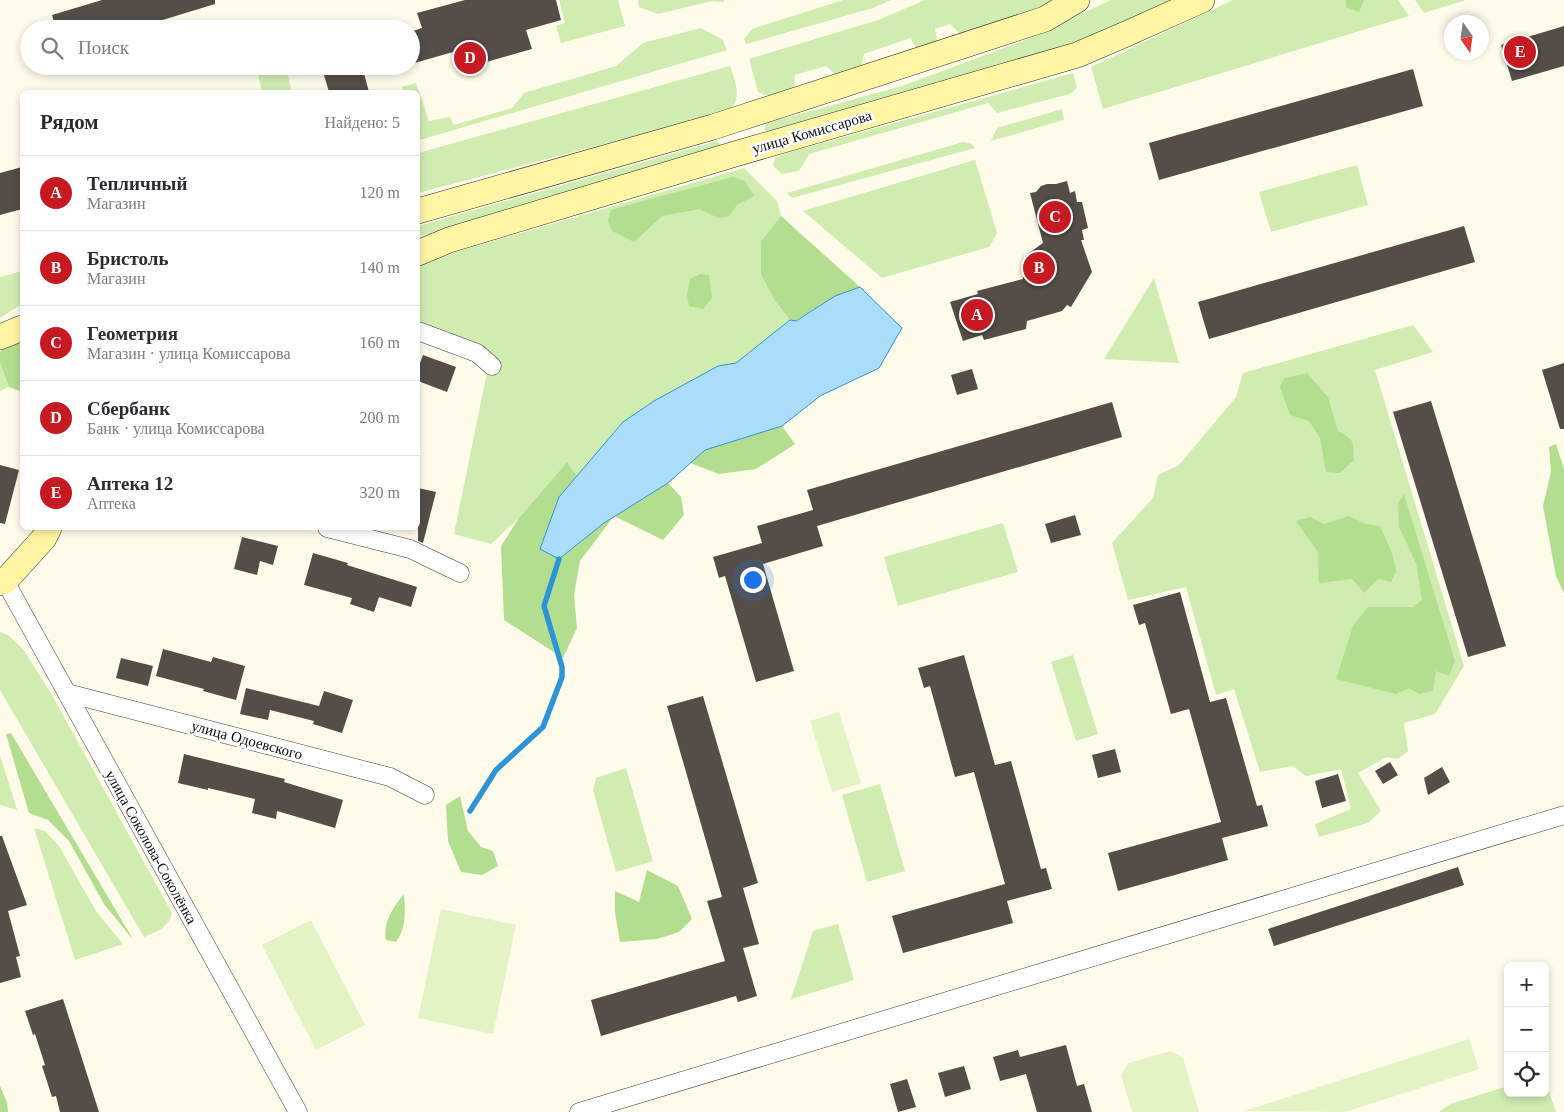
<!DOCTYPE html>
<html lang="ru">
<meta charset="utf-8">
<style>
:root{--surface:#fff;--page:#f2f2f3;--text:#2b2b33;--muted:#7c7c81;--line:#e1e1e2;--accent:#c61a23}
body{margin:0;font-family:"Times New Roman",serif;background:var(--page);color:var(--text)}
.controls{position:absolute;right:15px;bottom:15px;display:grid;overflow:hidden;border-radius:8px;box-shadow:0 2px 8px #0003}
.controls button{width:45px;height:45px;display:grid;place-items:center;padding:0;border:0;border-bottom:1px solid var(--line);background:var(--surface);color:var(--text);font:25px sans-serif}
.compass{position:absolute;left:1444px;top:15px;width:45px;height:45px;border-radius:50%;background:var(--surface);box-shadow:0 2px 8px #0003;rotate:167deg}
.you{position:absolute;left:752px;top:579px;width:18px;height:18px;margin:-12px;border:4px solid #fff;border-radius:50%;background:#1a73e8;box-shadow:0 0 0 8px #1a73e833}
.badge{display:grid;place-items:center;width:32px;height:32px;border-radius:50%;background:var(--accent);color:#fff;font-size:16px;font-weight:700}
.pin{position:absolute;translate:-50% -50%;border:2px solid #fff;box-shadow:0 1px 5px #0006}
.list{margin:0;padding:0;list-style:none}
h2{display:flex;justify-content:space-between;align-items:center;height:65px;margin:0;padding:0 20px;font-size:21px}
h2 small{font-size:16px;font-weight:400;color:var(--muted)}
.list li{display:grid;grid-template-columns:32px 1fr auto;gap:15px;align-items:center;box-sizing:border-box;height:75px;padding:0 20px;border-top:1px solid var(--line)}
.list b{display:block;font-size:19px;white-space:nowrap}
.list p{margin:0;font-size:16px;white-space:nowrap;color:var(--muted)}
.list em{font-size:16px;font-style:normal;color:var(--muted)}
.icon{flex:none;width:28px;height:28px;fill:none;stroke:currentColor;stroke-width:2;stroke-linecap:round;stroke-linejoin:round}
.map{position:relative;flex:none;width:1564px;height:1112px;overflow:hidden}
.search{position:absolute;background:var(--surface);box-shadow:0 2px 8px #0003;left:20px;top:20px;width:400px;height:55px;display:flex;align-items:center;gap:12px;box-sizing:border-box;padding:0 18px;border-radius:28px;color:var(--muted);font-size:19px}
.panel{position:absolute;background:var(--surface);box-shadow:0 2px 8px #0003;left:20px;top:90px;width:400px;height:440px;border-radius:8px}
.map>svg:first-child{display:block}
.green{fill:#d0ecb1}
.forest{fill:#b3de8f}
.pitch{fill:#e3f3c4}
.water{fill:#abddfb;stroke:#2c94d7}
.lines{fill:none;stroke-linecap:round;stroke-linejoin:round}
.stream{stroke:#2c94d7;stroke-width:5.5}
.building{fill:#554d47}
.minor-casing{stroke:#3f3f3f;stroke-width:19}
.secondary-casing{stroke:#2e2e2e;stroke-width:26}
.minor{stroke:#fff;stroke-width:18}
.secondary{stroke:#fff5a5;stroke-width:25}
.labels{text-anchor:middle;stroke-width:5;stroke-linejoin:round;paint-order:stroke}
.street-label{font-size:15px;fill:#0c0c0c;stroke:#fff}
</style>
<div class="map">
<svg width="1564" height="1112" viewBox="0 0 1564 1112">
<rect width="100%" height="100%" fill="#fffbea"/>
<!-- green -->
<g class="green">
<polygon points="559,0 618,0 625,26 561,43 556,26 565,23"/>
<polygon points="638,0 725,0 723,2 712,1 658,14 639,7"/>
<polygon points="843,0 891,0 873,8 746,44 744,39 752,29"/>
<polygon points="925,0 1061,0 962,36 950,24 935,29 938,45 919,52 910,38 864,54 860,71 839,78 826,66 795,75 794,93 776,99 758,92 749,59 878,20"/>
<polygon points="1111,0 1174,0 1069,45 772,133 764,130 767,123 902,86 1028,39"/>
<polygon points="1233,0 1398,0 1409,16 1103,109 1091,67"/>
<polygon points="1415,0 1466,0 1424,13"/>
<polygon points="701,28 723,40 727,50 420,140 418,133 418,92 404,92 402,87 416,83 429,121 450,117 454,125 512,108 524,93 616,66 643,43"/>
<polygon points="260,66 282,66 286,68 292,92 262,92 258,75"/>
<path d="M 730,66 C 735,82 743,97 729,111 L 418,193 L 418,153 Z"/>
<polygon points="1073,73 1077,88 1070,94 997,113 988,103 809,154 799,171 782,174 773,166 775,158 787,153"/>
<polygon points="1062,109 1064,120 991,141 997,128"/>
<polygon points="717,141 722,146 721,151 418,237 418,226"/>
<polygon points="963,142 972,144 975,148 792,198 787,193"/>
<polygon points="975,160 997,233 989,247 882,278 803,211"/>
<polygon points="1357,165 1368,205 1271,232 1259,192"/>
<polygon points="744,168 777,201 781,216 761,241 775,301 790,320 736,363 718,366 654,401 623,422 577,476 567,462 519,518 491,544 454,534 491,353 418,323 418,263"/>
<polygon points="22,271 22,304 0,318 0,277"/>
<polygon points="1154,278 1179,363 1104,359"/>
<polygon points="1413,325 1433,352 1375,370 1464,666 1435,714 1404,723 1408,751 1398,759 1387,757 1358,773 1381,811 1368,823 1319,837 1315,824 1351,809 1341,769 1306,776 1292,766 1260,772 1234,689 1216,695 1186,587 1128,600 1112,543 1153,498 1158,475 1179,465 1236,397 1243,373"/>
<polygon points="0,363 9,387 0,391"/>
<polygon points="1003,523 1018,572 898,606 884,557"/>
<path d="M 0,632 L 8,635 L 23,649 L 52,695 L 172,913 C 169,927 156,932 144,937 L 0,690 Z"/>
<polygon points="1073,655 1098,734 1076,741 1051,662"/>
<polygon points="0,755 17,810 0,805"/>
<polygon points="626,768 653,861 616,872 593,790 596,778"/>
<polygon points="880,784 905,871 867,882 842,795"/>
<polygon points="34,828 45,831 59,846 96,911 123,944 75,960"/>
<polygon points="838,924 854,980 791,999 813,931"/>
<polygon points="1545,1079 1556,1112 1439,1112 1450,1104 1508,1086 1508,1093 1545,1093"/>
</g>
<!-- forest -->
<g class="forest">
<polygon points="1346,0 1364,0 1359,12 1346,7"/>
<polygon points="733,177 745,181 754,196 737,205 728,217 718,218 700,209 662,216 634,242 612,231 608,221 611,210 617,208"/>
<polygon points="781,216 860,287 835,296 795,321 790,320 775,301 761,274 761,241"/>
<polygon points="700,274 709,275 712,298 703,309 689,306 687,295 690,279"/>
<polygon points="22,339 22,392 9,387 0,363 0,352 11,343"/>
<path d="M 1307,373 L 1328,397 L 1338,431 C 1355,440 1353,441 1354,460 L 1340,473 L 1326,472 L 1320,438 L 1309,421 L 1290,415 L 1280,387 L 1284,378 Z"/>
<polygon points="782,426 795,444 756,469 719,474 690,463 705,450"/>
<polygon points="1556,444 1564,469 1564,593 1556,576 1543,506 1551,472 1549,447"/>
<polygon points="567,462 577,476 559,497 559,559 604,523 668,483 681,497 684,515 663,540 614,516 580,561 574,595 577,628 563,658 504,620 501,546 519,518"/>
<polygon points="1404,494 1455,661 1449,676 1436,671 1433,691 1419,694 1409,688 1396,694 1336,679 1353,626 1368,607 1413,607 1422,600 1416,563 1399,527 1398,503"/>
<polygon points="1349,516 1366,524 1380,526 1392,553 1396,571 1391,582 1378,579 1364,593 1352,579 1319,583 1318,552 1296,521 1310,517 1324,524"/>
<polygon points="11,733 134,941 104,904 69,841 48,820 29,813 6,734"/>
<polygon points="460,796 468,831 481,847 493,851 498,866 482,875 461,872 448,841 446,805"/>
<polygon points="647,870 678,886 692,919 679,932 657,939 620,942 615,912 615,891 639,902"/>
<path d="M 404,894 C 405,911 407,927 396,942 L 386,940 C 383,921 393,908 404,894 Z"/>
<polygon points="0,1086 7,1102 8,1112 0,1112"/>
</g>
<!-- pitch -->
<g class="pitch">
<polygon points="839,712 861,783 832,792 810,721"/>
<polygon points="441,909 516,925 493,1034 418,1018"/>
<polygon points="311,920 365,1025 316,1050 262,945"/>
<polygon points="1469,1039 1479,1069 1345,1112 1244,1111"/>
<polygon points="1170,1051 1183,1058 1199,1112 1132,1112 1121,1075 1129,1063"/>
</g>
<!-- water -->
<polygon class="water" points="860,287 902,328 879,368 820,396 782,426 705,450 668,483 604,523 559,559 540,549 559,497 623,422 654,401 718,366 736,363 790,320 796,321 835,296"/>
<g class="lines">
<!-- stream -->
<polyline class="stream" points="470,811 496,770 543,727 562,677 562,667 544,606 559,559"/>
</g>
<!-- building -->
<g class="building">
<polygon points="102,0 215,0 215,4 133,29 56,29 52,15"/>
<polygon points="465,0 556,0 561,20 526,30 532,49 458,70 453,52 411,64 411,43 416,42 413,31 422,28 417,13"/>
<polygon points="1564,26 1564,66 1512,81 1501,45"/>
<polygon points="356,66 362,66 369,92 329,92 324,75"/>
<polygon points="1413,69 1423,106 1159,180 1149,143"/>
<polygon points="22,167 22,209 0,215 0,173"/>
<polygon points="1067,181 1070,193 1075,191 1077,202 1082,202 1088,228 1082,230 1084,240 1081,240 1092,272 1071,307 1067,305 1062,311 1027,321 1026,329 984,340 982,335 963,341 950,302 978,294 977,291 1023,279 1023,267 1029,253 1043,243 1030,193 1036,192 1041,186 1047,184 1056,184"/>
<polygon points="1464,226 1475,262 1209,339 1198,302"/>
<polygon points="423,355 456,367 447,392 418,381 418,368"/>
<polygon points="1564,363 1564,429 1560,429 1542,370"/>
<polygon points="972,369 978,389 957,395 951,375"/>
<polygon points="1431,401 1506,646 1468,657 1393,412"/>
<polygon points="1112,402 1122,437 817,526 823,546 763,564 794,671 756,682 725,576 719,578 713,557 762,543 757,526 813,510 807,490"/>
<polygon points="0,465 19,470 5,524 0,523"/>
<polygon points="418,488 436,492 423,543 418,541"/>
<polygon points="1075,515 1081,535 1051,543 1045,524"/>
<polygon points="242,537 278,546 273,565 260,561 257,575 234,569"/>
<polygon points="313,553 348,563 347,565 417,587 411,607 379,597 374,612 350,604 352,598 304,585"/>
<polygon points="1180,592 1210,702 1226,698 1257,806 1262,805 1268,826 1222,838 1228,860 1118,891 1108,853 1221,822 1189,709 1171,714 1145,623 1139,625 1133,605"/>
<polygon points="163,649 211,662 213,657 245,666 236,700 203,691 204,689 156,676"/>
<polygon points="964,655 995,765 1011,761 1041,869 1046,868 1052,889 1007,901 1013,923 903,953 892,916 1005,884 974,772 955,777 930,686 924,688 918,668"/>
<polygon points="121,658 153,666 148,686 116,678"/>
<polygon points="246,688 319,706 324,691 353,700 342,733 313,724 314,721 270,710 268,720 240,714"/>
<polygon points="703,696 758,883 743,888 759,944 743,948 757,996 738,1002 736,996 601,1036 591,1000 725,961 707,901 722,897 667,706"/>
<polygon points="1115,749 1121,772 1098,778 1092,755"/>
<polygon points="184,754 285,779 284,782 343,800 335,828 277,811 276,819 252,813 255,799 208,788 208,790 178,783"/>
<polygon points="1390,762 1398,775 1383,784 1375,771"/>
<polygon points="1442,767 1450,782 1428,795 1424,778"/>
<polygon points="1338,774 1346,801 1322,808 1315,781"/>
<polygon points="0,836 2,836 27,905 8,911 20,956 16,957 21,977 0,983"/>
<polygon points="1458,867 1464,885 1274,946 1268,929"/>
<polygon points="63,999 99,1112 60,1112 56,1096 52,1097 42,1066 45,1065 35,1034 33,1035 25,1011"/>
<polygon points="1066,1045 1077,1086 1084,1084 1092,1112 1037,1112 1026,1074 1000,1081 993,1057 1018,1050 1020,1057"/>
<polygon points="964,1066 971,1089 945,1097 938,1073"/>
<polygon points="907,1079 916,1107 898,1112 890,1084"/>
</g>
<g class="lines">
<!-- minor casing -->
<g class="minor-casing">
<g id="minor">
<polyline points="418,331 477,353 492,366"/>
<polyline points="327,528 410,549 460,573"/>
<polyline points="5,581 298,1112"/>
<polyline points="67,693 390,777 425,795"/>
<polyline points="579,1112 1564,815"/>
</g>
</g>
<!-- secondary casing -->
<g class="secondary-casing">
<g id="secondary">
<polyline points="418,211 713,127 1045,19 1077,0"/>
<polyline points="418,253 449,240 735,154 1077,55 1126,34 1202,0"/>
<polyline points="0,337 22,328"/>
<polyline points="0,583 5,581 44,538 49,528"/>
</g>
</g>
<!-- minor -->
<use href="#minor" class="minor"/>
<!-- secondary -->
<use href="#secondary" class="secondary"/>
</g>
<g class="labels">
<!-- street labels -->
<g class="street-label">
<text transform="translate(812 132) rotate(-16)" y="5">улица Комиссарова</text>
<text transform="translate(247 740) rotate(15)" y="5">улица Одоевского</text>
<text transform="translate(151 847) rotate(61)" y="5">улица Соколова-Соколёнка</text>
</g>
</g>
</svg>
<div class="controls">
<button>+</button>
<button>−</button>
<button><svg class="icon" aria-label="locate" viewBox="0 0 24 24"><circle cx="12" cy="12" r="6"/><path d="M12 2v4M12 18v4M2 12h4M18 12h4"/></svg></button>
</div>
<svg class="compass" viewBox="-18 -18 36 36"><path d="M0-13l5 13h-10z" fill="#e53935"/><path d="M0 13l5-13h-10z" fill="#7c7c81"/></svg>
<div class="you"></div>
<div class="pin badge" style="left:977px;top:315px">A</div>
<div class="pin badge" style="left:1039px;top:268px">B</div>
<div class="pin badge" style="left:1055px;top:217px">C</div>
<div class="pin badge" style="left:470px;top:58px">D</div>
<div class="pin badge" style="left:1520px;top:52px">E</div>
<div class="search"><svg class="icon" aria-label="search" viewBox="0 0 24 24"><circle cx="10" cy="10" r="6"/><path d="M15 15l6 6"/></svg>Поиск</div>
<section class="panel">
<h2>Рядом<small>Найдено: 5</small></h2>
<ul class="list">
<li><span class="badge">A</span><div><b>Тепличный</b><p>Магазин</p></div><em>120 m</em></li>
<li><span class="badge">B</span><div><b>Бристоль</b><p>Магазин</p></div><em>140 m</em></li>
<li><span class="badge">C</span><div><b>Геометрия</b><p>Магазин · улица Комиссарова</p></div><em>160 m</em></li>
<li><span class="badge">D</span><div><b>Сбербанк</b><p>Банк · улица Комиссарова</p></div><em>200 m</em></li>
<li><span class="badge">E</span><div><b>Аптека 12</b><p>Аптека</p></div><em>320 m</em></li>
</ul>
</section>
</div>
